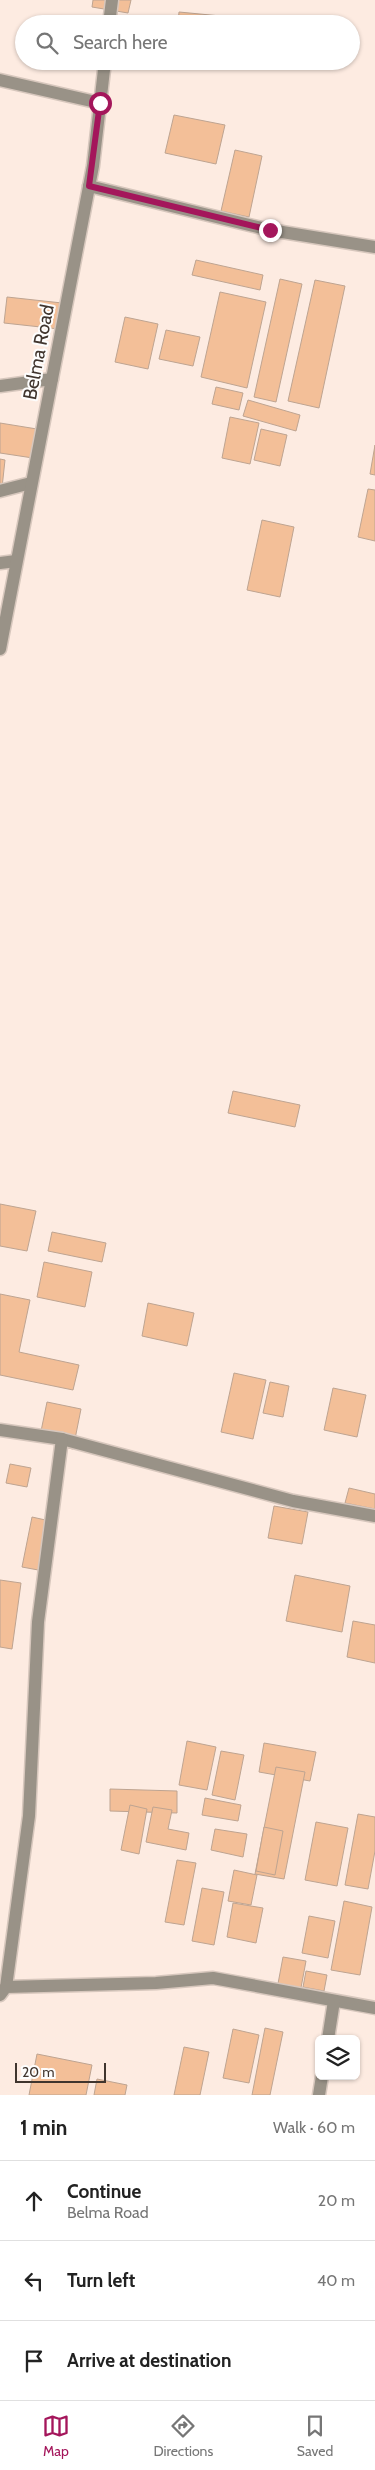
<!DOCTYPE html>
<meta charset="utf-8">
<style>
:root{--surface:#fff;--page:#f2f2f2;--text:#222;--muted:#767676;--line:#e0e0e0;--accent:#a4165b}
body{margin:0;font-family:Cabin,sans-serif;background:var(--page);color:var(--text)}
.controls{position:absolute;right:15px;bottom:15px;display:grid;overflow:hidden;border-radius:8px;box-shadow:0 1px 4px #0004}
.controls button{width:45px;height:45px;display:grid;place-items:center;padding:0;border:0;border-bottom:1px solid var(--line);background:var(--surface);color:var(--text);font:25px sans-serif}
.scale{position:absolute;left:15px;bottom:12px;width:91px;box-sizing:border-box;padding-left:5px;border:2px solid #40352e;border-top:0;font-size:14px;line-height:18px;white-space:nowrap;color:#40352e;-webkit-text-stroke:4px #fdfdfd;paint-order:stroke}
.stop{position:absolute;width:15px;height:15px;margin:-11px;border:4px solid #a4165b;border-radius:50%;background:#fff}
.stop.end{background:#a4165b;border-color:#fff;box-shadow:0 1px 5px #0008}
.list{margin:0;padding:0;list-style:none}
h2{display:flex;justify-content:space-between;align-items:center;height:65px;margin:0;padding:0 20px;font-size:21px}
h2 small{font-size:16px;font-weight:400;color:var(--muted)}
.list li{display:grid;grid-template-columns:32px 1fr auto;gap:15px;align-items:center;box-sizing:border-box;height:80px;padding:0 20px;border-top:1px solid var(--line)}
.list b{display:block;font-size:19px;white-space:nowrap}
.list p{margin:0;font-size:16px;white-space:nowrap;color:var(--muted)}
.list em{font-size:16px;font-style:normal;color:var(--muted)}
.icon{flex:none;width:28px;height:28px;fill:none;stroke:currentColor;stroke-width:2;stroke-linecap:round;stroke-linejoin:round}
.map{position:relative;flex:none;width:375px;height:2095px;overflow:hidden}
.search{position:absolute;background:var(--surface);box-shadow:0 1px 4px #0004;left:15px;right:15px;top:15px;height:55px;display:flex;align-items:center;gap:12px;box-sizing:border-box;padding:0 18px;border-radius:28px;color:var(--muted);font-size:19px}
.sheet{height:305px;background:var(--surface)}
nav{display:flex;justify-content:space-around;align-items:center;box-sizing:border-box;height:70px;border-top:1px solid var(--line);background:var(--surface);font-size:14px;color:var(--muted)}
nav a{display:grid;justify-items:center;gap:2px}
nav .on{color:var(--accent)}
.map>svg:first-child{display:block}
.building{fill:#f3bf98;stroke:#bea491}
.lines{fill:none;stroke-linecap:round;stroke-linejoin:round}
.minor-casing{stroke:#d7c7bd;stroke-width:15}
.minor{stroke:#999287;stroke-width:12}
.route{stroke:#a4165b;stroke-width:6}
.labels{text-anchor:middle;stroke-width:4;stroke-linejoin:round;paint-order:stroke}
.street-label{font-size:19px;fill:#40352e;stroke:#fdfdfd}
</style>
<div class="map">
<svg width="375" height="2095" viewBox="0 0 375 2095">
<rect width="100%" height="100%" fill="#fdebe1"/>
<!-- building -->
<g class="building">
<polygon points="93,0 131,0 128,13 92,7"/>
<polygon points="179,12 231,17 230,24 178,24"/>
<polygon points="175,61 227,61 227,67"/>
<polygon points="174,115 225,125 216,164 165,153"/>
<polygon points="235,150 262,156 249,217 221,211"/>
<polygon points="196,260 263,275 260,290 192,275"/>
<polygon points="280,279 302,284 276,402 254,397"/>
<polygon points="315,280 345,286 319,408 288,401"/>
<polygon points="220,292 266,302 247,388 201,377"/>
<polygon points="7,297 62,303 59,329 4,323"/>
<polygon points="125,317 158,324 148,369 115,362"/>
<polygon points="166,330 200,337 193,366 159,359"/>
<polygon points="216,387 243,393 239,410 212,404"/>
<polygon points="248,400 300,415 296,431 243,416"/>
<polygon points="230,417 259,423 250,464 222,458"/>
<polygon points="0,423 37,429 33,458 0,453"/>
<polygon points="261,429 287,435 280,466 254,460"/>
<polygon points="375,445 375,475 370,474"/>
<polygon points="0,459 5,460 1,497 0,497"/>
<polygon points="368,489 375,490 375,541 358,537"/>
<polygon points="262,520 294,527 280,597 247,590"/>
<polygon points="233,1091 300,1105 295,1127 228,1113"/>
<polygon points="0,1204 36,1211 27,1251 0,1246"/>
<polygon points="52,1232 106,1243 102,1262 48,1251"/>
<polygon points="44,1262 92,1272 85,1307 37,1297"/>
<polygon points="0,1294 30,1300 19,1352 79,1365 73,1390 0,1375"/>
<polygon points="148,1303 194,1313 187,1346 142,1336"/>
<polygon points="234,1373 266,1380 253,1439 221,1432"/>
<polygon points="270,1382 289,1386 283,1417 263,1413"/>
<polygon points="333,1388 366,1395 357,1437 324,1430"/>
<polygon points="47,1402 81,1409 73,1449 39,1441"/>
<polygon points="10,1464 31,1468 27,1487 6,1483"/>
<polygon points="349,1488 375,1494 375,1509 345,1503"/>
<polygon points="274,1506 308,1512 302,1544 268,1538"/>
<polygon points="32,1517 50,1521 43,1552 53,1554 49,1572 22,1567"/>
<polygon points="295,1575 350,1586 342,1632 286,1621"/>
<polygon points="0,1580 21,1583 12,1649 0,1647"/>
<polygon points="353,1621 375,1625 375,1663 347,1657"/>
<polygon points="187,1741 216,1747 207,1790 179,1785"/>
<polygon points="264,1743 316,1752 310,1781 259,1772"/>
<polygon points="221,1751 244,1755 235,1800 212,1795"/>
<polygon points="276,1767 305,1772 284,1879 255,1874"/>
<polygon points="110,1789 177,1791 177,1813 110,1811"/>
<polygon points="205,1798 241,1805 238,1821 202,1815"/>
<polygon points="130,1805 147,1809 139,1854 121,1850"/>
<polygon points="153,1807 172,1810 168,1829 189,1833 186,1850 146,1842"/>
<polygon points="358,1814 375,1817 375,1851 368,1889 345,1885"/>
<polygon points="316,1822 348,1828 337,1886 305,1880"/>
<polygon points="264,1827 283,1831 275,1875 256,1871"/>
<polygon points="215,1829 247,1834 243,1857 211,1850"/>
<polygon points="177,1860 196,1863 184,1925 165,1922"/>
<polygon points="234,1870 257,1875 251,1905 228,1901"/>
<polygon points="202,1888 224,1892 214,1945 192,1941"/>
<polygon points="344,1901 372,1907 360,1975 331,1970"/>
<polygon points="233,1903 263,1908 256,1943 227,1937"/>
<polygon points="309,1916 335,1921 328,1958 302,1953"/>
<polygon points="283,1957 306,1961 300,1993 277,1989"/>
<polygon points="306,1971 327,1975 324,1991 303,1987"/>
<polygon points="265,2028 283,2032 270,2095 252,2095"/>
<polygon points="233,2029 259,2035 249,2083 223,2078"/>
<polygon points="184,2047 209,2052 200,2095 174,2095"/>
<polygon points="37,2054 92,2065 86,2095 29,2095"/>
<polygon points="97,2079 127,2085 125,2095 94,2095"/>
</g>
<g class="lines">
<!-- minor casing -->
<g class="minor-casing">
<g id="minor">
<polyline points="109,24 112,0"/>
<polyline points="0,80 100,103"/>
<polyline points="89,186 270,230 375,247"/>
<polyline points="0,386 52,379"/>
<polyline points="0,491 31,483"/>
<polyline points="0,563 16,561"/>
<polyline points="0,649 93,166 105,61"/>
<polyline points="0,1430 62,1439 293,1501 375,1516"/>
<polyline points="6,1987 29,1816 38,1622 62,1439"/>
<polyline points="0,1995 6,1987 156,1983 213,1978 375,2008"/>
<polyline points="328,2039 334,2001"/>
<polyline points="319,2095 322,2076"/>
</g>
</g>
<!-- minor -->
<use href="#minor" class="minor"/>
</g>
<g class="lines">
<!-- route -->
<polyline class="route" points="100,103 89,186 270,230"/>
</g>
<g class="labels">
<!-- street labels -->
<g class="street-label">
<text transform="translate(38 352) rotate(-79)" y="7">Belma Road</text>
</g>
</g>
</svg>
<div class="controls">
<button><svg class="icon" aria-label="layers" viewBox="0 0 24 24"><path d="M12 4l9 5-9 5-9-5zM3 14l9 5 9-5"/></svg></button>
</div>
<div class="scale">20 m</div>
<div class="stop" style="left:100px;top:103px"></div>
<div class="stop end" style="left:270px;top:230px"></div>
<div class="search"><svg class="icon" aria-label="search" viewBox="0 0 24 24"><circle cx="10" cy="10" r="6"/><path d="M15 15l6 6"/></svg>Search here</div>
</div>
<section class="sheet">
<h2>1 min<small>Walk · 60 m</small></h2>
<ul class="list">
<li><svg class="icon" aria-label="ahead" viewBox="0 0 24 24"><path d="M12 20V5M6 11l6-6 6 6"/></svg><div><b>Continue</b><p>Belma Road</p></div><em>20 m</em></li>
<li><svg class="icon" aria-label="left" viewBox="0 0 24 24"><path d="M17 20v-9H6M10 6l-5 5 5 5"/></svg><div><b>Turn left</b></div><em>40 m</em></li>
<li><svg class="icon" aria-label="arrive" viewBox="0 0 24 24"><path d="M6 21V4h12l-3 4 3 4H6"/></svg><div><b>Arrive at destination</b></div></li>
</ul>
</section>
<nav>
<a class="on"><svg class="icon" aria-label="map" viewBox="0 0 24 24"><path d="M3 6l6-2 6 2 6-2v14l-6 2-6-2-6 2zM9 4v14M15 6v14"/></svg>Map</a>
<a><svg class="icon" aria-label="directions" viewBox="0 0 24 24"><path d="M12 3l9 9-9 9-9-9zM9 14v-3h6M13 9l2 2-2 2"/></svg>Directions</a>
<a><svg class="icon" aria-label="saved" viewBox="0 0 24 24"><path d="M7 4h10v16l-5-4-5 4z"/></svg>Saved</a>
</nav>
